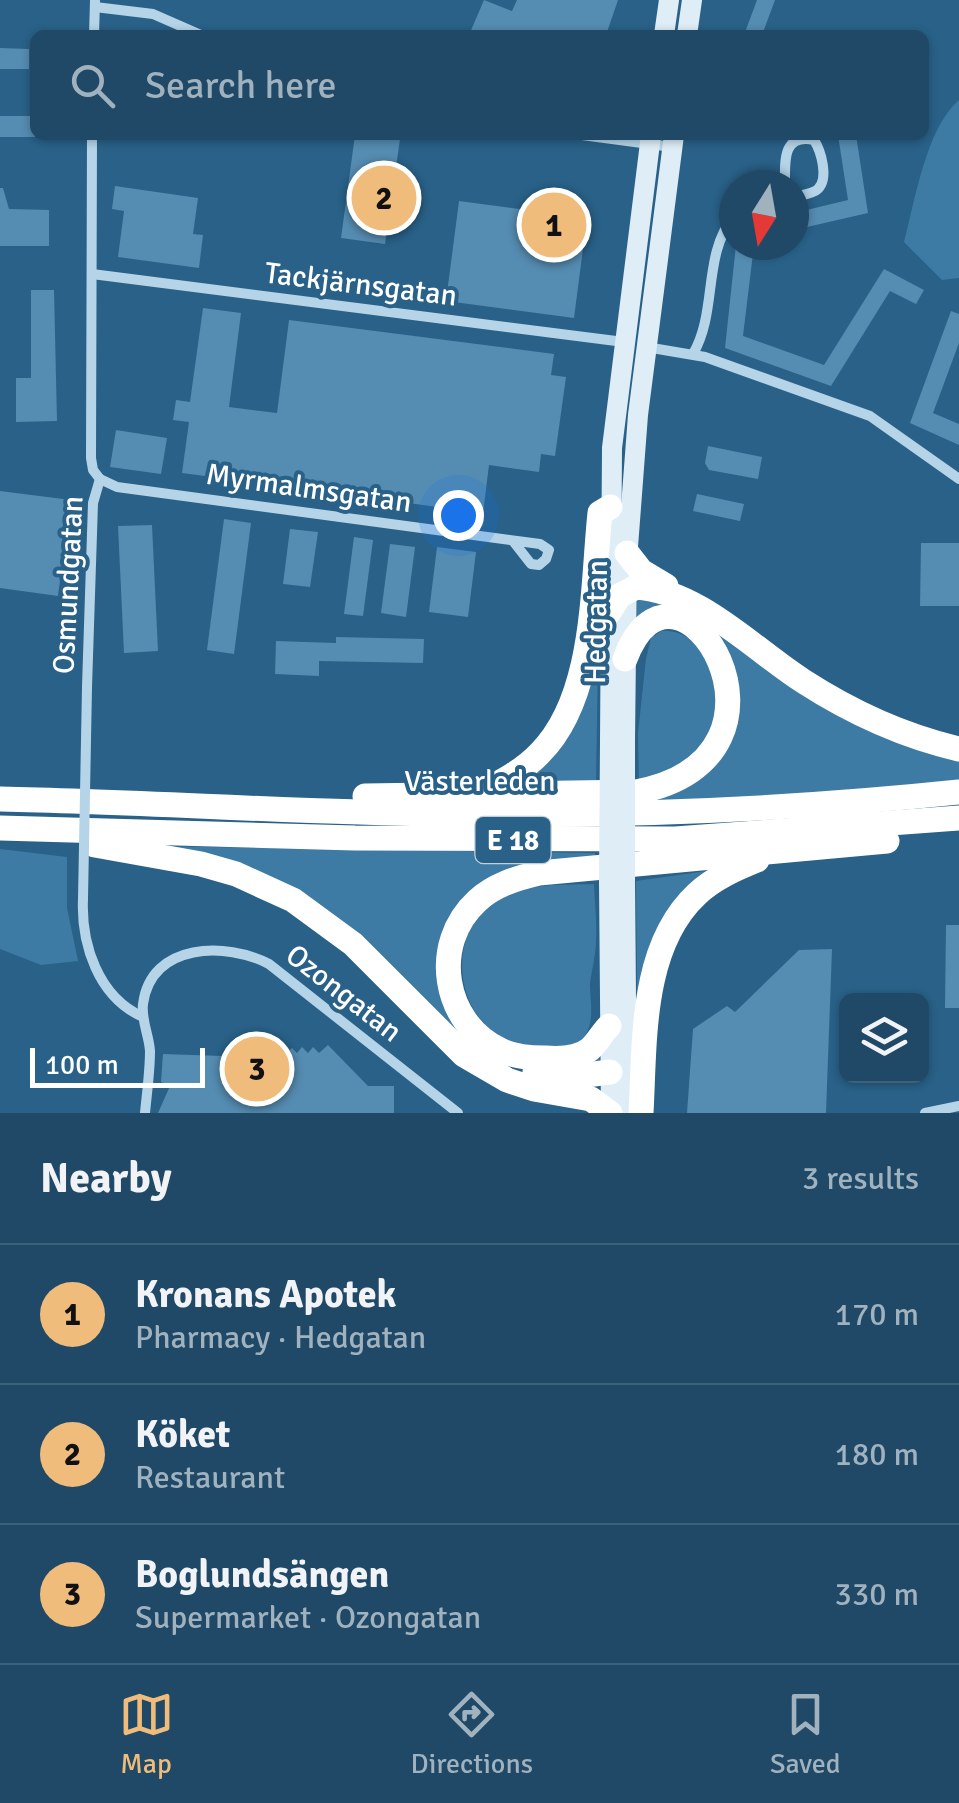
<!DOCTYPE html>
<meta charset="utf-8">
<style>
:root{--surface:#1f4966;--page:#27506c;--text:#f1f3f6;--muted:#a1b2bf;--line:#3c617a;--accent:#f0bc7c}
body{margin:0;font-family:Signika,sans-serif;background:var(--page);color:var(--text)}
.controls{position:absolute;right:30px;bottom:30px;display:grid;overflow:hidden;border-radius:15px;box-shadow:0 2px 8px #0004}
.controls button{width:90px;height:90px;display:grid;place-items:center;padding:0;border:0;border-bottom:2px solid var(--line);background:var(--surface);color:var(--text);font:50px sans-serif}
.compass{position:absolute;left:719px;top:170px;width:90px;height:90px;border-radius:50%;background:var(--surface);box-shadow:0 2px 8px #0004;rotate:191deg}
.scale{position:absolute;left:30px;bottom:25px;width:175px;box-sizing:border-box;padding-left:10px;border:5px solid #fff;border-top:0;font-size:28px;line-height:35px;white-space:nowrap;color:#fff;-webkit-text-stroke:8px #296188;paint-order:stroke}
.you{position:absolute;left:458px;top:515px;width:35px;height:35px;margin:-25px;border:8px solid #fff;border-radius:50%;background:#1a73e8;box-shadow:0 0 0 15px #1a73e833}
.badge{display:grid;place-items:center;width:65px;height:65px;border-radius:50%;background:var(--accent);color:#111;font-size:32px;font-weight:700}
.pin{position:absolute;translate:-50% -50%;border:5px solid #fff;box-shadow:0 2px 10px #0006}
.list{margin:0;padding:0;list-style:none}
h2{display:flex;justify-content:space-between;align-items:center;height:130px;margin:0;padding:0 40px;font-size:42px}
h2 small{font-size:32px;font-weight:400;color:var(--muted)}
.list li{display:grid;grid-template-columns:65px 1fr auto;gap:30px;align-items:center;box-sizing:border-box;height:140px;padding:0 40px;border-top:2px solid var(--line)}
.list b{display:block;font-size:38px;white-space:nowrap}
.list p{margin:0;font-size:32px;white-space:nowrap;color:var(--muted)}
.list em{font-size:32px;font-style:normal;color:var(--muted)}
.icon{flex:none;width:55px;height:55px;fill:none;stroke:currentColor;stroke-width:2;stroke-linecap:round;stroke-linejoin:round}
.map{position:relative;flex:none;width:959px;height:1113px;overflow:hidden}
.search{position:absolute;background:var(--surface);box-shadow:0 2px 8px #0004;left:30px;right:30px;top:30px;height:110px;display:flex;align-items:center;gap:25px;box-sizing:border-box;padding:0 35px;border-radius:15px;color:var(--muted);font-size:38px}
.sheet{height:550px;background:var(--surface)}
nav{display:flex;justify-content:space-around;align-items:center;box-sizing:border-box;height:140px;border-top:2px solid var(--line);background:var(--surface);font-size:28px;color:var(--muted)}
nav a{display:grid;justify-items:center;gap:5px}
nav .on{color:var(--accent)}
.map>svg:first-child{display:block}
.green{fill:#3d7ba4}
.building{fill:#558cb1}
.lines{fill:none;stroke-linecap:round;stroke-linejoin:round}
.street{stroke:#b5d4e8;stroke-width:10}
.secondary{stroke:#dfedf7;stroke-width:20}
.highway{stroke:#fff;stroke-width:25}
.street-bridge{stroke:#b5d4e8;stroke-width:10}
.secondary-bridge{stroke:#dfedf7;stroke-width:20}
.labels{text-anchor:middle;stroke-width:8;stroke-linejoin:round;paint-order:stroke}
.shield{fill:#296188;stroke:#bfd0db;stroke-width:2.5}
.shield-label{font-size:28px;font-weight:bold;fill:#fff}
.street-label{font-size:30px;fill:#fff;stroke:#296188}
</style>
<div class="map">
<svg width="959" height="1113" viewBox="0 0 959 1113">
<rect width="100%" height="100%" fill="#296188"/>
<!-- green -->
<g class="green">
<path d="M 959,100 L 959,278 L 942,280 L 904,242 C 915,201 926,128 959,100 Z"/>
<path d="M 599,591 L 596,786 L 527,781 C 594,727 591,671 599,591 Z"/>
<path d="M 637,598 L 655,600 L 698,619 L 792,687 L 959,760 L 959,780 L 864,792 L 648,804 C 692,786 746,757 736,700 C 732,680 722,659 716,640 L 637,621 Z"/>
<path d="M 661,631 C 717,626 731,725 697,756 C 683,769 656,776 639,784 L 638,733 L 646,659 L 651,638 Z"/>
<path d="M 149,846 L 595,853 L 595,863 C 565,864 531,862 503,873 C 398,913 426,1049 533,1063 C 561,1067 576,1065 599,1051 L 600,1069 C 462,1091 421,983 326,915 C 272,878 212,862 149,846 Z"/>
<polygon points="0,849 67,857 67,908 78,961 41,965 0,949"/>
<polygon points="721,869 677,908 638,1088 636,881"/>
<path d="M 594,884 C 595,907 598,931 595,953 C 594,963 591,973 590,984 C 590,1001 595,1020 585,1036 C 577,1048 563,1047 550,1047 C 535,1047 520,1047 506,1040 C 450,1012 446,925 503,896 C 530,883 565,885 594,884 Z"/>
</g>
<!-- building -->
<g class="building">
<polygon points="484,0 512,11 517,0 618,0 606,35 469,35"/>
<polygon points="757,0 775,0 762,35 744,35"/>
<polygon points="0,48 29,49 29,69 0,69"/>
<rect x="0" y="116" width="35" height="21"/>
<polygon points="355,135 400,139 385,244 341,238"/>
<polygon points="838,135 856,135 868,213 794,230 794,213 848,200"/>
<polygon points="115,186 198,198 193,234 203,235 199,268 118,257 124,211 112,209"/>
<polygon points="0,188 3,188 9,209 49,210 49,246 0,246"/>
<polygon points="459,201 587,218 574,318 446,301"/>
<polygon points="736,245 754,245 743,336 824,365 884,269 924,290 916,304 890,291 831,386 725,348"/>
<polygon points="31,290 54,290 57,421 16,422 16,378 31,378"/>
<polygon points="203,308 241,313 229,407 277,413 289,320 554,354 551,375 566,377 555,456 541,454 539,472 489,465 483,513 182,473 189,422 173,420 176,400 190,402"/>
<polygon points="951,311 959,314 959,343 933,413 959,424 959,445 910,423"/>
<polygon points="116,430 167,438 161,474 110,467"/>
<polygon points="708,446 762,457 758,479 709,470 705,463"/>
<polygon points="0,491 71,500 58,596 0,588"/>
<polygon points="697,494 744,504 740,521 693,511"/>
<polygon points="224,519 251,523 234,654 207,650"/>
<polygon points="152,525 158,651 124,653 118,526"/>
<polygon points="290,529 318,532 310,587 283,584"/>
<polygon points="354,537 373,540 363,616 344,614"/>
<polygon points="921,543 959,543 959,606 920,606"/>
<polygon points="390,544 415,547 406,617 381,613"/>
<polygon points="437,547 476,552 468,617 429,612"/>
<polygon points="336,637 424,639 423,663 319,661 319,676 275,674 276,641 336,643"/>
<polygon points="946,925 959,925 959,1008 945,1008"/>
<polygon points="832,949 826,1113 687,1113 693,1029 727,1006 735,1012 799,950"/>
<polygon points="328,1045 368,1086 394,1086 394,1113 158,1113 170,1086 161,1082 163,1054 222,1056 229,1047 232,1051 237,1046 242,1051 247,1046 252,1051 258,1047 263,1052 269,1047 273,1051 277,1048 280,1051 284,1048 287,1052 292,1048 297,1053 302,1047 308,1053 313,1047 319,1053"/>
</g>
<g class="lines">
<!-- street -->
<g class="street">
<polyline points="95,7 153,14 201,35"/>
<polyline points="94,35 95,1"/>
<polyline points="92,135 91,458 93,470 100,479"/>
<polyline points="582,135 672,147"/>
<path d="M 785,185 C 785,162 782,133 814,140 C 821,151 829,178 818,189 C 813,194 801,195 794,197"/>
<polyline points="92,274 624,342"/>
<polyline points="646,347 705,357 870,416 959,479"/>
<path d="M 693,354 C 718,311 702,255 734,216"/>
<polyline points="100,479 117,487 540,544 549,550 546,559 539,565 531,564 513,541"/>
<polyline points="87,687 93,503 100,479"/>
<path d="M 83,899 C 81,944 98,997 143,1017"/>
<path d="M 145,1113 C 147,1092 150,1071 150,1051 C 149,1035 141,1020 143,1004 C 151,942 227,942 269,964 L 458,1113"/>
<polyline points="925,1113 959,1106"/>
</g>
<!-- secondary -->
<g class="secondary">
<polyline points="664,35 669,0"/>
<polyline points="687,35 692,0"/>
<polyline points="610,741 612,448 651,135"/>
<polyline points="625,741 627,560 638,415 674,135"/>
<polyline points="625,880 627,1113"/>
<polyline points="609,881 611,1113"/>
</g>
<!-- highway -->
<g class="highway">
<polyline points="627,553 641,571 666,586"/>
<path d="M 609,612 L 619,596 L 636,587 C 699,591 753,649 803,681 C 851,712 903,736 959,749"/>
<path d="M 482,792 C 503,781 524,770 540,753 C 596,697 592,587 600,513 L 610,507"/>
<path d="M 365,796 L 636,792 C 822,757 676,522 625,659"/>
<path d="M 0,799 C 146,802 292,812 438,814 C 612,817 786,810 959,792"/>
<polyline points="0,828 355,838 675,839 959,818"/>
<polyline points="95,845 201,864 236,874 293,900 353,944 464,1055 507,1080 534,1089 591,1099 610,1113"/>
<path d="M 609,1026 C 602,1033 597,1043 590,1049 C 578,1059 559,1059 545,1058 C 530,1058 514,1057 500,1050 C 443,1023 430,944 477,901 C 494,885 517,878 539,873 L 887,841"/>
<polyline points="535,1072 586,1075 610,1072"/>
<path d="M 641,1113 C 645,1042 640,947 697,894 C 714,878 735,869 757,860"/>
</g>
<!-- street-bridge -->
<polyline class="street-bridge" points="83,899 87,687"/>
<!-- secondary-bridge -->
<g class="secondary-bridge">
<polyline points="625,880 625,741"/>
<polyline points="609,881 610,741"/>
</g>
</g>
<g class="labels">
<!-- shield labels -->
<rect class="shield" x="475.5" y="817" width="75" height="46" rx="8"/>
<g class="shield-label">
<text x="513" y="850">E 18</text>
</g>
<!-- street labels -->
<g class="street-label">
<text transform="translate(361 284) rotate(7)" y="10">Tackjärnsgatan</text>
<text transform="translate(309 488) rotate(8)" y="10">Myrmalmsgatan</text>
<text transform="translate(68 585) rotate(-87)" y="10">Osmundgatan</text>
<text transform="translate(596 622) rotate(-89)" y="10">Hedgatan</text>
<text x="480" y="791">Västerleden</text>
<text transform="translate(344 993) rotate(38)" y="10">Ozongatan</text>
</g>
</g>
</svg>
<div class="controls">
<button><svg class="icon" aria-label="layers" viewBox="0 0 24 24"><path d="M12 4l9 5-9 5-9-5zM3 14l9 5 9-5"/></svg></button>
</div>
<svg class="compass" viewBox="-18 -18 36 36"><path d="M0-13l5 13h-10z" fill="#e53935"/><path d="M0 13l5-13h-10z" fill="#a1b2bf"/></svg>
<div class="scale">100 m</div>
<div class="you"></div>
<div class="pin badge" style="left:554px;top:225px">1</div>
<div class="pin badge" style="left:384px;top:198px">2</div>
<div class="pin badge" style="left:257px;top:1069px">3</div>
<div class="search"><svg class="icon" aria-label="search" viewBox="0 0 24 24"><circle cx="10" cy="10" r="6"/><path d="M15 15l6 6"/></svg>Search here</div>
</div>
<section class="sheet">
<h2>Nearby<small>3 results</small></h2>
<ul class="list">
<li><span class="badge">1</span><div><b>Kronans Apotek</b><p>Pharmacy · Hedgatan</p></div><em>170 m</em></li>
<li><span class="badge">2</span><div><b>Köket</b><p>Restaurant</p></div><em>180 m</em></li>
<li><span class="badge">3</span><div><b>Boglundsängen</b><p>Supermarket · Ozongatan</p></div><em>330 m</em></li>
</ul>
</section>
<nav>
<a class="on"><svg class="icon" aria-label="map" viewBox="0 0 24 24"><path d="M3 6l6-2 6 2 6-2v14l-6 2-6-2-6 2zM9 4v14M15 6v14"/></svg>Map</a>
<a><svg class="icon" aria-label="directions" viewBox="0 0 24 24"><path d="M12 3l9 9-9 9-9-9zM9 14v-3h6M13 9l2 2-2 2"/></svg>Directions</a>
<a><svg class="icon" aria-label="saved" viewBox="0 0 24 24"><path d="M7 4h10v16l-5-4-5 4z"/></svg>Saved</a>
</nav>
